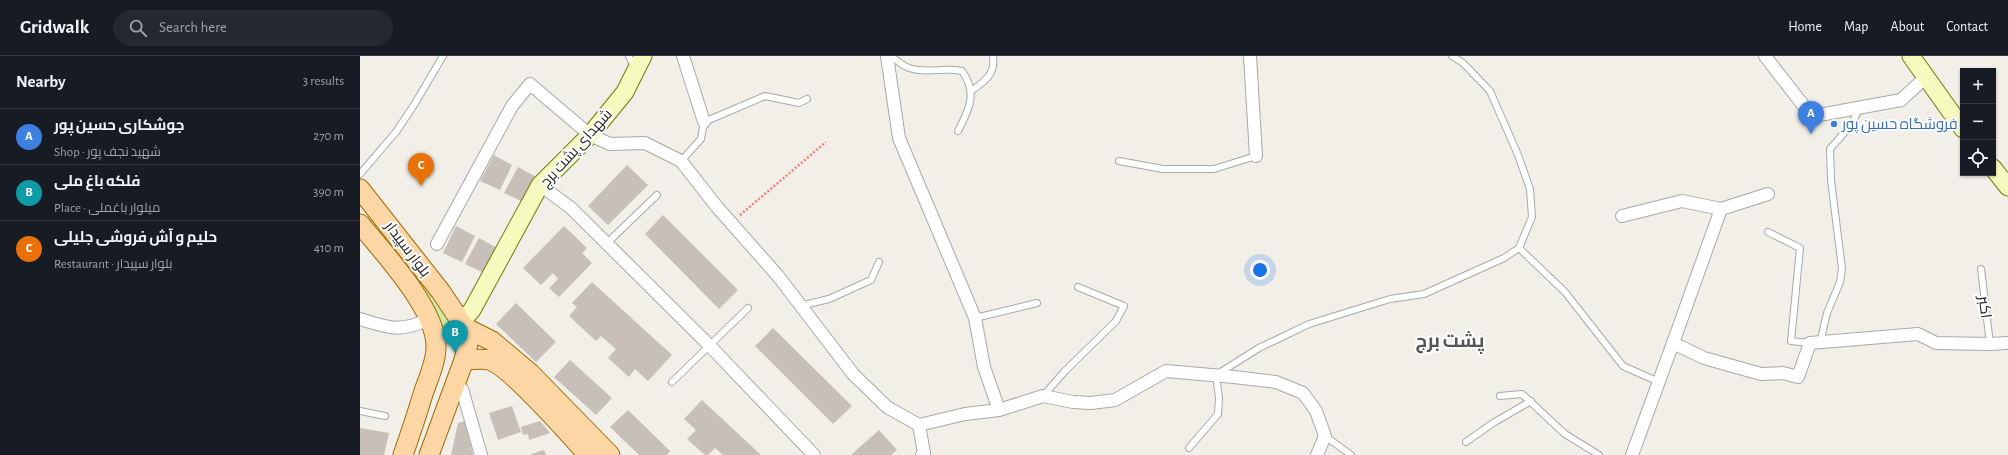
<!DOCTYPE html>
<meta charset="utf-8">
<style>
:root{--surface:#171b24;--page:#242831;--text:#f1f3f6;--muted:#9ea1a6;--line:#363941;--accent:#1a73e8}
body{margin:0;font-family:"Alegreya Sans",Cairo,sans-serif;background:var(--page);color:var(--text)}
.controls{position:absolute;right:12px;top:12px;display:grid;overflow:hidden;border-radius:0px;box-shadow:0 1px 3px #0004}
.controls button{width:36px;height:36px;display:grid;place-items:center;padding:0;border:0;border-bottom:1px solid var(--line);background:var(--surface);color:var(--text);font:20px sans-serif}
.you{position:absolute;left:900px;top:214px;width:14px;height:14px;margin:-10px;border:3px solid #fff;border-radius:50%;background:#1a73e8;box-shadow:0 0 0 6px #1a73e833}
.badge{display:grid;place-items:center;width:26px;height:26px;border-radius:50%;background:var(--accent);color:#fff;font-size:13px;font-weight:700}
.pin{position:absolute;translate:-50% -33px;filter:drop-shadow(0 1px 2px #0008)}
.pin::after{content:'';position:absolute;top:21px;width:14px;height:12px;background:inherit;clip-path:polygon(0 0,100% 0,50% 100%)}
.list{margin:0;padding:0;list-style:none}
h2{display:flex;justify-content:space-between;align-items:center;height:52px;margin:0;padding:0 16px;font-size:17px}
h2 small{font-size:13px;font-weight:400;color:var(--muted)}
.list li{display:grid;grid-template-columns:26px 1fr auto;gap:12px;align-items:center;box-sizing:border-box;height:56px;padding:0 16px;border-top:1px solid var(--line)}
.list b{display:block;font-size:15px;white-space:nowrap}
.list p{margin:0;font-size:13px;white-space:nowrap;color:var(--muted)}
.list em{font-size:13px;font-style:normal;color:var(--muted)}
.icon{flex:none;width:22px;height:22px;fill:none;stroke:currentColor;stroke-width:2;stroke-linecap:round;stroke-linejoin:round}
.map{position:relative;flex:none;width:1648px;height:399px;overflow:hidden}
header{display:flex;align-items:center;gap:24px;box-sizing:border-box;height:56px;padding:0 20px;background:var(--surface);border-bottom:1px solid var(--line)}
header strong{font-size:19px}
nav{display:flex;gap:22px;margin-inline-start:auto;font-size:14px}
.search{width:280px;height:36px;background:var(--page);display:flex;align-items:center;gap:10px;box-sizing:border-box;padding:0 14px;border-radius:22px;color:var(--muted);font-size:15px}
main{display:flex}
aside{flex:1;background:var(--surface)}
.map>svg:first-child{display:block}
.grass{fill:#cdebb0}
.building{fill:#c7bfb8}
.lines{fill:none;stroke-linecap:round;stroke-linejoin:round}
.lane-casing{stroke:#a9a9a9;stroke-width:8}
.street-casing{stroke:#a9a9a9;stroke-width:14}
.secondary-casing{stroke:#707d05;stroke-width:19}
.primary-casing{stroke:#a06b00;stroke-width:21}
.path{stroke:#fa8072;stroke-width:2.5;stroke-dasharray:2 2;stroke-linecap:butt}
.lane{stroke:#fff;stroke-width:6}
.street{stroke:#fff;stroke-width:12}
.secondary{stroke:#f7fabf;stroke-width:17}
.primary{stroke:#fcd6a4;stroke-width:19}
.shop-dot{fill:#3f7fe0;stroke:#fff;stroke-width:1.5}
.labels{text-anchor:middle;stroke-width:4;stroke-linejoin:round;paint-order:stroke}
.shop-label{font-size:15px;fill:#366cbe;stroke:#fff;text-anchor:start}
.street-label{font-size:15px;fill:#222;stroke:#fff}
.district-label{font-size:19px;font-weight:bold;fill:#555;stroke:#fff}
</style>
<header>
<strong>Gridwalk</strong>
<div class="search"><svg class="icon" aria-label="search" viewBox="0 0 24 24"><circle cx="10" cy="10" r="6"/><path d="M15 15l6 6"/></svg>Search here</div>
<nav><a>Home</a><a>Map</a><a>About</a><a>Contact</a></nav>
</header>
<main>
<aside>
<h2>Nearby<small>3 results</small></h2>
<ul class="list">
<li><span class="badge" style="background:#3f7fe0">A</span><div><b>جوشکاری حسین پور</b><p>Shop · شهید نجف پور</p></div><em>270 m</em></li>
<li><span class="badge" style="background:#0f9aa8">B</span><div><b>فلکه باغ ملی</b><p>Place · میلوار باغملی</p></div><em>390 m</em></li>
<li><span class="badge" style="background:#e8710a">C</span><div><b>حلیم و آش فروشی جلیلی</b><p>Restaurant · بلوار سپیدار</p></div><em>410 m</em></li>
</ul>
</aside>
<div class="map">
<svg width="1648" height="399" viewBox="0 0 1648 399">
<rect width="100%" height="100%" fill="#f2efe9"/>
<!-- grass -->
<polygon class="grass" points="56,219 69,234 101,283 96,290 88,291 84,287 54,223"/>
<!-- building -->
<g class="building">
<polygon points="134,99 152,109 140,134 120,125"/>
<polygon points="267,109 288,129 248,169 228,150"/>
<polygon points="158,111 176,121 163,146 144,137"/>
<polygon points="303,159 378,234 359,253 285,178"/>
<polygon points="96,170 115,180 102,206 83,197"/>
<polygon points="204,170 227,192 222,197 232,207 199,241 189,232 198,223 193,217 181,229 163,212"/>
<polygon points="119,182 137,192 124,217 105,208"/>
<polygon points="232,226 312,299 288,325 275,313 269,321 248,302 256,293 241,280 236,285 209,260 217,251 212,247"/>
<polygon points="156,247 196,286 176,306 136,268"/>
<polygon points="413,272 492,350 473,368 395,290"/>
<polygon points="210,304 252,342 236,359 194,321"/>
<polygon points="342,344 401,399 363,399 355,392 348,399 345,399 327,383 336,374 324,363"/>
<polygon points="152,350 161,376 138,384 129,357"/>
<polygon points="268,354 310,395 307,399 279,399 250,371"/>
<polygon points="105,365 113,399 91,399 98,367"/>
<polygon points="180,365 190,377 169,384 168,378 163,379 161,371"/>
<polygon points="0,372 29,377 24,399 0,399"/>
<polygon points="519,374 537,394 531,399 491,399"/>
<polygon points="184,394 186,399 169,399"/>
</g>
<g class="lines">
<!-- lane casing -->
<g class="lane-casing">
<g id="lane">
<polyline points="269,0 271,5 279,6"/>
<path d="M 531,0 C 536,4 543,10 549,12 C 566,18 584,11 602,15 C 618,37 609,54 598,75"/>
<path d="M 611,35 C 624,26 636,18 633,0"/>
<polyline points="321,105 341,83 344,66 405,40 439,47 447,43"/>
<polyline points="759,105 803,113 854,113 896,100"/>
<polyline points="0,118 36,76 54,49 83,0"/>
<polyline points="1408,176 1440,192 1431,285 1450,287"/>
<polyline points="247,187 297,139"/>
<polyline points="1159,192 1205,236 1263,310 1299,326"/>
<polyline points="1621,213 1630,288"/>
<polyline points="440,250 469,243 511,224 519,206"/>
<polyline points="615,262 677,247"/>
<polyline points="1460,287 1467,257 1480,226 1482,213 1471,124 1470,93 1491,69 1499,53"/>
<polyline points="312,326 388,252"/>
<polyline points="683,340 705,315 756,265 764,250 718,231"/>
<polyline points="1140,340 1162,338 1205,378 1239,399"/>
<polyline points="0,355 25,360"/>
<polyline points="965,380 991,399"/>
<polyline points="1106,386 1133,367 1171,345"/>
<polyline points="829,392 858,358 859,342 856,319 899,292 949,268 1030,243 1064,238 1144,202 1159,192 1172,161 1170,133 1158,99 1130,35 1103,7 1092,0"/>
</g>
</g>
<!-- street casing -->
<g class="street-casing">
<g id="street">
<polyline points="323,0 344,66"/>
<polyline points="527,0 539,82 615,262 624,311 639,354"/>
<polyline points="890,0 896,100"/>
<polyline points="1405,0 1443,49 1454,60 1541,44 1566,21"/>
<polyline points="180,129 211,152 349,289 454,399"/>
<polyline points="1262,160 1322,145 1361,153"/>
<polyline points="77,188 152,50 170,28 230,79 250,88 285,87 321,105 357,151 418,220 493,318 527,351 559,369 605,358 639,354 683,340 713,346 731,347 755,344 806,315 874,321 916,326 943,337 956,355 965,380 957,399"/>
<path d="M 0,263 C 29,272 40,277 69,263"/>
<polyline points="1313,287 1361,153 1408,138"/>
<polyline points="96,330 102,333 121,399"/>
<polyline points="559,369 564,397 562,399"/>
<polyline points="1272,399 1313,287 1344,302 1401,318 1423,317 1438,321 1450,287 1558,278 1576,287 1630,288 1648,287"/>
</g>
</g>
<!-- secondary casing -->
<g class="secondary-casing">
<g id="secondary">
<polyline points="1551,0 1603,73"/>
<polyline points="1633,112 1648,131"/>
<polyline points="101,266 112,254 180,129 230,79 265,36 283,0"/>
</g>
</g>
<!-- primary casing -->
<g class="primary-casing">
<g id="primary">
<polyline points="0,133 81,236 101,266 108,288 104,304 69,399"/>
<path d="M 0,168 C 23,196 77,254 76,291 C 76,307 68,323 63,338 C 57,358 50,379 43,399"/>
<polyline points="104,271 132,285 170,317 250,399"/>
<path d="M 104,304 C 112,304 122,302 129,304 C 148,309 212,381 228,399"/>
</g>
</g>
<!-- path -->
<polyline class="path" points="380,159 466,86"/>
<!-- lane -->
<use href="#lane" class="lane"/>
<!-- street -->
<use href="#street" class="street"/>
<!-- secondary -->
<use href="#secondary" class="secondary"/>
<!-- primary -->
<use href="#primary" class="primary"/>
</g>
<!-- markers -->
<circle class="shop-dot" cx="1474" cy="68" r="4"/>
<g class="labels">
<!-- shop labels -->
<g class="shop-label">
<text x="1482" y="73">فروشگاه حسین پور</text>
</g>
<!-- street labels -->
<g class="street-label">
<text transform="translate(216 92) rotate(-48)" y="5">شهدای پشت برج</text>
<text transform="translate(48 193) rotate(53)" y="5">بلوار سپیدار</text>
<text transform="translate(1625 251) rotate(83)" y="5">اکبر</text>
</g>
<!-- district labels -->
<g class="district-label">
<text x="1090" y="291">پشت برج</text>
</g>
</g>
</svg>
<div class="controls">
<button>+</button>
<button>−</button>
<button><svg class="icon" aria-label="locate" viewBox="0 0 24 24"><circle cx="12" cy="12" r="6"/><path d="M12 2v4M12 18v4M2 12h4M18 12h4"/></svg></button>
</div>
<div class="you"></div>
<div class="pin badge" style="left:1451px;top:78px;background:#3f7fe0">A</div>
<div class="pin badge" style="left:95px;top:297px;background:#0f9aa8">B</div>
<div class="pin badge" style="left:61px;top:130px;background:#e8710a">C</div>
</div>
</main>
